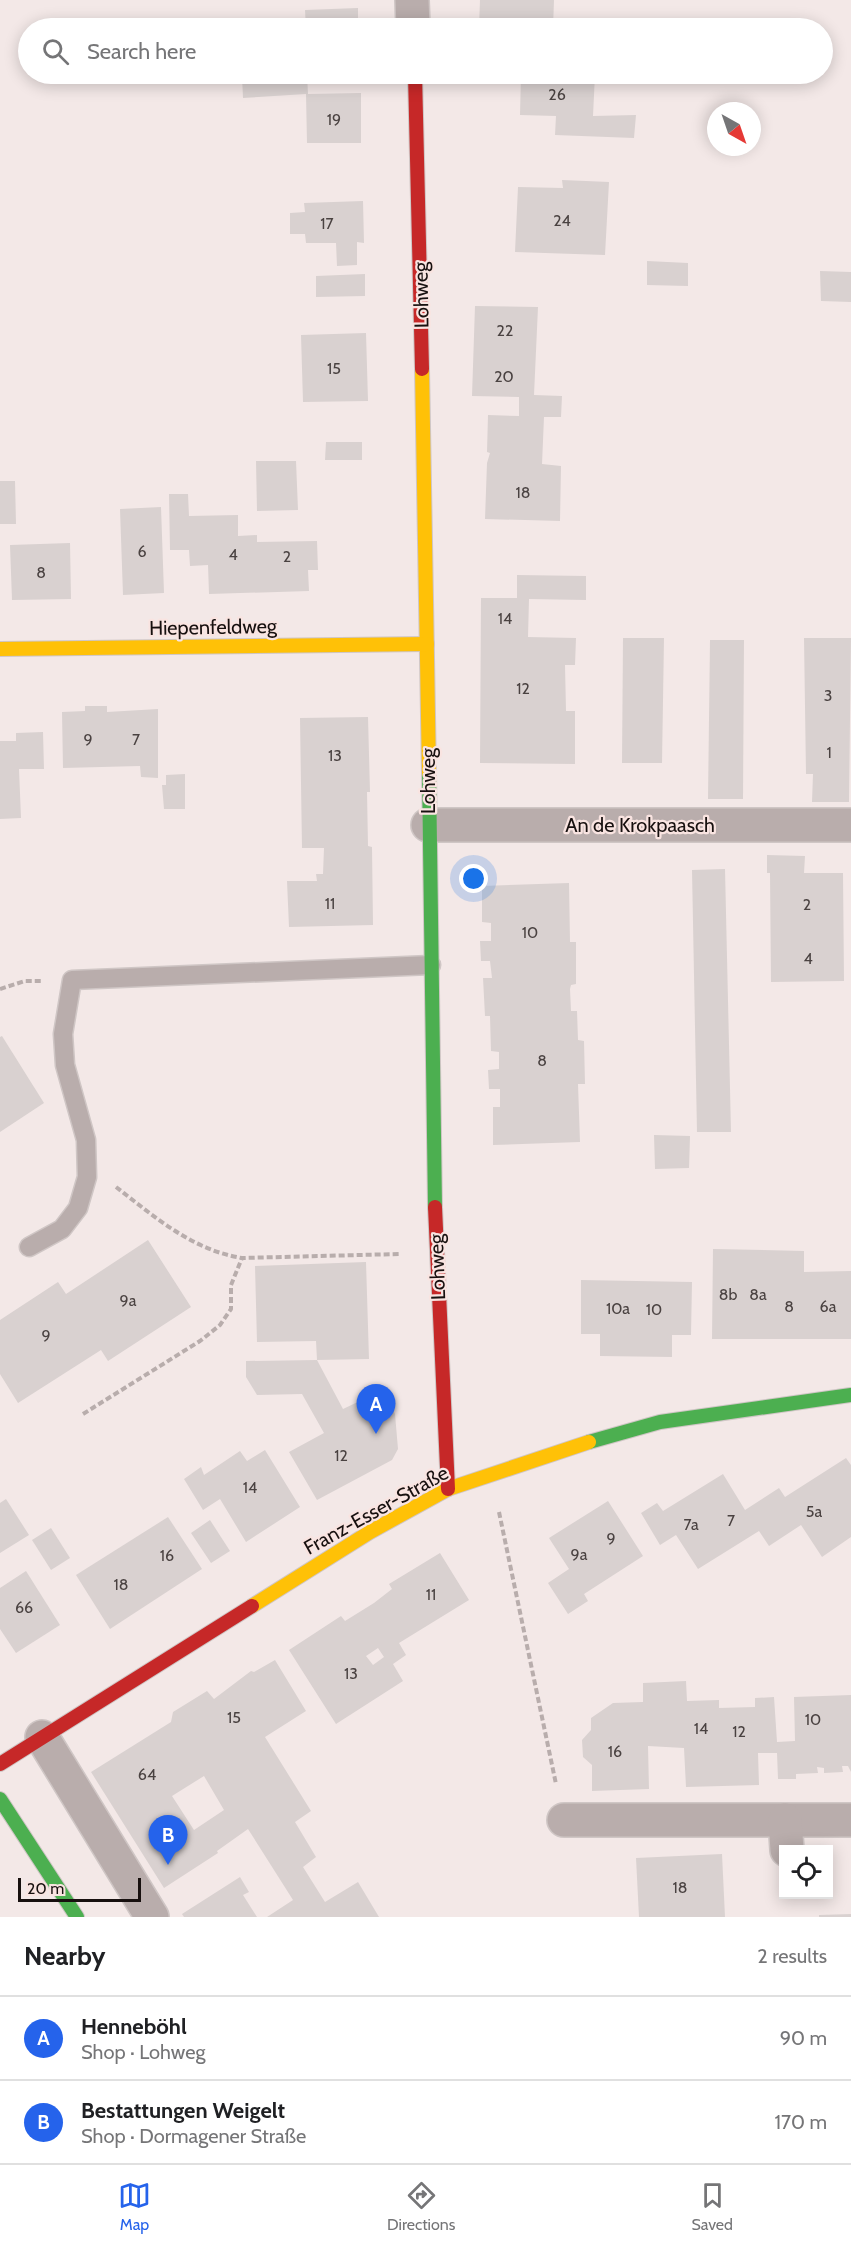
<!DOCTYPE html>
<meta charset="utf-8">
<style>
:root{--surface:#fff;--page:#f6f6f6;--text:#202124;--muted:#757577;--line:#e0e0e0;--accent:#2563eb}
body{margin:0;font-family:Cabin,sans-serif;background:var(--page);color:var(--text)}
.controls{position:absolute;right:18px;bottom:18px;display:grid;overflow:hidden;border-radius:0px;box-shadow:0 3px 15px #0003}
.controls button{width:54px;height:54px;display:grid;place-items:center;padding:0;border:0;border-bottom:2px solid var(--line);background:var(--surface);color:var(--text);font:30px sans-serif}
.compass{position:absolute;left:707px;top:102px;width:54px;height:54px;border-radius:50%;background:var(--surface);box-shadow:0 3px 15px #0003;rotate:140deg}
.scale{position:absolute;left:18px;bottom:15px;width:123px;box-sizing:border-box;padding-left:6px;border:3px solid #17100f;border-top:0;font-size:16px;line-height:21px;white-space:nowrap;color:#17100f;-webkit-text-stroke:4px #f9e4e1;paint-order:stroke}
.you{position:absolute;left:474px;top:879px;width:21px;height:21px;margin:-15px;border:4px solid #fff;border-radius:50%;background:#1a73e8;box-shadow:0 0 0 9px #1a73e833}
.badge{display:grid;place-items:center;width:39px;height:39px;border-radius:50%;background:var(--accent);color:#fff;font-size:20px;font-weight:700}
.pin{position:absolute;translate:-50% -50px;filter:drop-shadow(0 2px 3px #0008)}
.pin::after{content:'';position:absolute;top:32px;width:21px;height:18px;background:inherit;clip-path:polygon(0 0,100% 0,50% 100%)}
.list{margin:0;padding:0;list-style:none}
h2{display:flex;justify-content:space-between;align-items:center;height:78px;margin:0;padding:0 24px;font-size:26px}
h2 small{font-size:20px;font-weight:400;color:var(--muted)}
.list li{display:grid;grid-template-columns:39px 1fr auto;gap:18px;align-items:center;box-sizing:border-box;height:84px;padding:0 24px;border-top:2px solid var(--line)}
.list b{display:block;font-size:22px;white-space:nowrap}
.list p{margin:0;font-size:20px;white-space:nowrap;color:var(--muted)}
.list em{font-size:20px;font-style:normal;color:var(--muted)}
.icon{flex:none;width:33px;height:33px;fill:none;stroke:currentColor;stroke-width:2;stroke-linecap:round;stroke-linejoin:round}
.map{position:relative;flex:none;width:851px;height:1917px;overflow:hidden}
.search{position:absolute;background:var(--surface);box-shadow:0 3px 15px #0003;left:18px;right:18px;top:18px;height:66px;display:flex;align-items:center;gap:15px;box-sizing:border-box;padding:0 21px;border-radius:33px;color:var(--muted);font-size:22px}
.sheet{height:246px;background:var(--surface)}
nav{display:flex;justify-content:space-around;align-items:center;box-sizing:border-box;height:84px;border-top:2px solid var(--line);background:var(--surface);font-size:16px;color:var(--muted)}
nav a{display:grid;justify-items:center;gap:3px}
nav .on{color:var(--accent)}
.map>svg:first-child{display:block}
.building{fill:#d9d1d0;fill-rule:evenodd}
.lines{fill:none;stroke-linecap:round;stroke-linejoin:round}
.lane-casing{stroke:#cfc6c5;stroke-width:21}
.street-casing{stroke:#cfc6c5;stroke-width:36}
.fast-casing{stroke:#cfc6c5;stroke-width:16}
.slow-casing{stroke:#cfc6c5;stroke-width:16}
.jam-casing{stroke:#cfc6c5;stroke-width:16}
.path{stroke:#b8adac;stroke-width:4;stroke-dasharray:6 3;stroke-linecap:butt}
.lane{stroke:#b9adac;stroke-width:18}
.street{stroke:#b9adac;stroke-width:33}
.fast{stroke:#4caf50;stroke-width:14}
.slow{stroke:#ffc107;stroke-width:14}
.jam{stroke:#c62828;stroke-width:14}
.labels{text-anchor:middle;stroke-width:4.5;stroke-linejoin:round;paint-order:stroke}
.number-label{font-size:16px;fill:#4a4241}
.street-label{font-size:20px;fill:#17100f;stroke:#f9e4e1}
</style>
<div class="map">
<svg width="851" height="1917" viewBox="0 0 851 1917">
<rect width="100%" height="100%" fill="#f3e8e7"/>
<!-- building -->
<g class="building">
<polygon points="480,0 554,0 553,28 479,28"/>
<polygon points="358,8 358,28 306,28 305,10"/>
<polygon points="270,74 307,74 308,94 361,93 361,143 307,143 306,94 243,98 242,76 270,76"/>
<polygon points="521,74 595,74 593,116 636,115 634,138 555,135 556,116 520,115"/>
<polygon points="562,180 609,182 605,255 515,252 518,187 563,188"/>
<polygon points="363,201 364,243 357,242 357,265 337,266 336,243 306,243 305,234 290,234 290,213 305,212 304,203"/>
<polygon points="647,261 688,263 688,286 647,285"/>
<polygon points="820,271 851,272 851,302 821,301"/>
<polygon points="365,274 365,296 316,297 316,276"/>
<polygon points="475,306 538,307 534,395 562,396 561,417 544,417 542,464 561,466 560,521 485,519 487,463 490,453 487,452 488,415 519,416 519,397 472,396"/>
<polygon points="366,333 368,401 303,402 301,335"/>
<polygon points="326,442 362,442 362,460 325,460"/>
<polygon points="256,461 296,461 298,510 257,511"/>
<polygon points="0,481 15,481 16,524 0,524"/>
<polygon points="169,494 188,494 189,516 238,515 238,536 257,535 257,542 317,541 318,570 308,570 309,591 209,594 208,565 190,566 189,550 170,550"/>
<polygon points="161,507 164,593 123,595 120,509"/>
<polygon points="70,543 71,599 12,600 10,545"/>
<polygon points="517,575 586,576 586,600 529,599 528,637 576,638 575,665 565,665 566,711 575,711 575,764 480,763 481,598 517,598"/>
<polygon points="623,638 664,638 662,763 622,763"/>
<polygon points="804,638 851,638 849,802 812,802 813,774 806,774"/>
<polygon points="710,640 744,640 743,799 708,799"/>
<polygon points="85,706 107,706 107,712 158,709 158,778 141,777 140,766 63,768 62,712 85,711"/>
<polygon points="368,717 370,792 367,792 368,846 372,847 373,925 289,927 287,881 317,881 316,874 323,874 324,848 302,848 300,718"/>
<polygon points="43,732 44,769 19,769 21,818 0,819 0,741 16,741 16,733"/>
<polygon points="185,774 185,809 164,809 162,785 166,785 166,775"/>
<polygon points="767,855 805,856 804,873 843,873 844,981 771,982 770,873 767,873"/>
<polygon points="725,869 731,1132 697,1132 692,870"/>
<polygon points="569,883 570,942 576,942 576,984 571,985 570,989 571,1011 577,1011 578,1040 584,1041 585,1084 578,1084 580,1142 493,1145 493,1107 500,1107 500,1089 489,1089 488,1070 499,1069 499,1052 491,1051 490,1016 485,1016 483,978 492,978 490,961 481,961 480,941 491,941 491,923 482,922 482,886"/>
<polygon points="2,1036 44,1103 0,1132 0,1037"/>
<polygon points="654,1135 690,1136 689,1168 655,1169"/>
<polygon points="148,1240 191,1307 108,1361 101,1350 18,1403 0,1374 0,1320 58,1282 66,1294"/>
<polygon points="713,1249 804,1251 804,1272 851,1271 851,1339 712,1339"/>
<polygon points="366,1262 369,1359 317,1360 316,1341 257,1342 255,1266"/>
<polygon points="581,1280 692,1282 691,1335 672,1335 672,1357 600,1356 600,1334 581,1334"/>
<polygon points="317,1360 343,1409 383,1390 395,1414 398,1449 392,1460 317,1500 289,1452 324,1433 302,1394 257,1395 246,1377 246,1361"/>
<polygon points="265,1450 300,1507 246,1542 220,1499 203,1510 184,1479 201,1467 204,1475 240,1451 247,1461"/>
<polygon points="846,1458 851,1465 851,1537 822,1557 801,1525 769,1546 759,1531 698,1569 676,1535 660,1545 641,1513 657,1503 663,1511 723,1474 745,1510 779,1488 785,1497"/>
<polygon points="6,1499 29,1535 0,1553 0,1503"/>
<polygon points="608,1501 643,1556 584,1594 588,1601 568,1614 548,1583 569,1569 549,1538"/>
<polygon points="168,1517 202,1569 110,1629 76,1575"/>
<polygon points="210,1520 230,1551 211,1563 191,1533"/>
<polygon points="51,1528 70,1558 51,1570 32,1540"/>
<path d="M 440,1553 L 469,1600 L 399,1643 L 406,1655 L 393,1664 L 403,1681 L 336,1724 L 289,1650 L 341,1616 L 345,1621 L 374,1603 L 392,1589 L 389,1584 ZM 378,1648 L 384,1657 L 373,1665 L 366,1656 Z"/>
<polygon points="26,1571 60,1625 16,1653 0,1629 0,1588"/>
<path d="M 275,1660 L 306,1711 L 265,1737 L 311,1811 L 295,1822 L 316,1857 L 303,1867 L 325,1902 L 358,1882 L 379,1917 L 267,1917 L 293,1900 L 248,1829 L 217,1851 L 218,1853 L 164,1888 L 91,1772 L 171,1722 L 173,1712 L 207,1691 L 214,1699 L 251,1671 L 254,1672 ZM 204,1776 L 224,1810 L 194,1830 L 172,1796 Z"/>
<polygon points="686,1681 687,1701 719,1700 719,1708 755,1707 755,1698 774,1697 777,1742 795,1741 794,1697 851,1695 851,1772 848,1766 842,1766 843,1772 824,1773 824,1768 817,1767 818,1773 796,1774 796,1779 778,1779 777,1753 758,1753 759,1785 686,1787 684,1748 648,1746 649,1789 592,1791 592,1765 583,1757 582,1740 591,1730 591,1718 613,1703 643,1702 643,1683"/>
<polygon points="722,1854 725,1917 639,1917 636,1858"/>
<polygon points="240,1877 249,1892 243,1895 257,1917 184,1917 182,1914"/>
<polygon points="851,1914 851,1917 819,1917 819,1915"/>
</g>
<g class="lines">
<!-- lane casing -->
<g class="lane-casing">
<polyline id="lane" points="29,1247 62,1229 78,1208 87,1177 86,1140 65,1065 63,1034 72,980 431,965"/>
</g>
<!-- street casing -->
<g class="street-casing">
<g id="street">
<polyline points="412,0 413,28"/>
<polyline points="428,825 851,825"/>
<polyline points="42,1737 152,1917"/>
<polyline points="564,1820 851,1820"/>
<polyline points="785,1820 787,1850"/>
</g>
</g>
<!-- fast casing -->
<g class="fast-casing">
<g id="fast">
<polyline points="429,773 435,1207"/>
<polyline points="589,1442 660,1422 851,1395"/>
<polyline points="0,1799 77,1917"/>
</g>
</g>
<!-- slow casing -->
<g class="slow-casing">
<g id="slow">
<polyline points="422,369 429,773"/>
<polyline points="0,649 427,644"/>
<polyline points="252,1606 370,1532 448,1489 589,1442"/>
</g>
</g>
<!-- jam casing -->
<g class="jam-casing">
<g id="jam">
<polyline points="415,74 422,369"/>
<polyline points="435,1207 448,1489"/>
<polyline points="0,1764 252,1606"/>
</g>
</g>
<!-- path -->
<g class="path">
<polyline points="0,989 25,981 41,981"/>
<path d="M 116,1187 C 155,1217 192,1250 242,1258 L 399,1254"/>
<polyline points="83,1414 200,1341 220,1325 231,1309 231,1285 242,1258"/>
<polyline points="499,1512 556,1784"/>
</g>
<!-- lane -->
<use href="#lane" class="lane"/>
<!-- street -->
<use href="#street" class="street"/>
<!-- fast -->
<use href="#fast" class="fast"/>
<!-- slow -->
<use href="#slow" class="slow"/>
<!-- jam -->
<use href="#jam" class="jam"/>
</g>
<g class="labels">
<!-- number labels -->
<g class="number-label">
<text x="557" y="100">26</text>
<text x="334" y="125">19</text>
<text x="562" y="226">24</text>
<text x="327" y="229">17</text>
<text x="505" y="336">22</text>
<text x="334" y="374">15</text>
<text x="504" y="382">20</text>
<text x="523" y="498">18</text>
<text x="142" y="557">6</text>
<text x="233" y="560">4</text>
<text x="287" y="562">2</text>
<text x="41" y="578">8</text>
<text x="505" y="624">14</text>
<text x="523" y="694">12</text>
<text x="828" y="701">3</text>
<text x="88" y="745">9</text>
<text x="136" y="745">7</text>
<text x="829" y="758">1</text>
<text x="335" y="761">13</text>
<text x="330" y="909">11</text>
<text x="807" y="910">2</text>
<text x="530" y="938">10</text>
<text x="808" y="964">4</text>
<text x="542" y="1066">8</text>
<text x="728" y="1300">8b</text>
<text x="758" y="1300">8a</text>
<text x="128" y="1306">9a</text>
<text x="789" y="1312">8</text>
<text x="828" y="1312">6a</text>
<text x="618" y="1314">10a</text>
<text x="654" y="1315">10</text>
<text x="46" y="1341">9</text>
<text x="341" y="1461">12</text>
<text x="250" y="1493">14</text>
<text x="814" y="1517">5a</text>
<text x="731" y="1526">7</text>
<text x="691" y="1530">7a</text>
<text x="611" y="1544">9</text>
<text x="579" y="1560">9a</text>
<text x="167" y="1561">16</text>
<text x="121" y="1590">18</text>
<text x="431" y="1600">11</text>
<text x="24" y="1613">66</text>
<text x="351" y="1679">13</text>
<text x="234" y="1723">15</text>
<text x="813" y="1725">10</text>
<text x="701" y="1734">14</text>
<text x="739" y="1737">12</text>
<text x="615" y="1757">16</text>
<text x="147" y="1780">64</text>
<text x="680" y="1893">18</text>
</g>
<!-- street labels -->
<g class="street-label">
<text transform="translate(421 295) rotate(-91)" y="7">Lohweg</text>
<text transform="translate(213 627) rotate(-1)" y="7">Hiepenfeldweg</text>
<text transform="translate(428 781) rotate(-90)" y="7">Lohweg</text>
<text x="640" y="832">An de Krokpaasch</text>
<text transform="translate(437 1267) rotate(-92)" y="7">Lohweg</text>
<text transform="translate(376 1510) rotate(-29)" y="7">Franz-Esser-Straße</text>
</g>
</g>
</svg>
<div class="controls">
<button><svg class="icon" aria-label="locate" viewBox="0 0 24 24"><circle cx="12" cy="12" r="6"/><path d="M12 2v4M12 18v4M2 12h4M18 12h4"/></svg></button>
</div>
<svg class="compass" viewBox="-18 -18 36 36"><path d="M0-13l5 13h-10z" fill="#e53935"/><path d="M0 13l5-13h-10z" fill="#757577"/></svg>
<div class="scale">20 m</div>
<div class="you"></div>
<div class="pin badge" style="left:376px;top:1434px">A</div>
<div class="pin badge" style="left:168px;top:1865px">B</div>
<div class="search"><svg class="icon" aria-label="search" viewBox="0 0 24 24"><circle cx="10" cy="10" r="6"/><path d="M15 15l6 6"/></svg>Search here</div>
</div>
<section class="sheet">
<h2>Nearby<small>2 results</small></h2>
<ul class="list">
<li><span class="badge">A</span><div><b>Henneböhl</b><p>Shop · Lohweg</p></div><em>90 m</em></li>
<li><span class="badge">B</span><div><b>Bestattungen Weigelt</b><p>Shop · Dormagener Straße</p></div><em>170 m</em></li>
</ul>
</section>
<nav>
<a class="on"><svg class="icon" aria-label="map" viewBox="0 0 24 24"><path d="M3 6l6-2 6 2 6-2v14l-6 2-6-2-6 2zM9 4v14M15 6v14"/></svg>Map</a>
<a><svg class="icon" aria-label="directions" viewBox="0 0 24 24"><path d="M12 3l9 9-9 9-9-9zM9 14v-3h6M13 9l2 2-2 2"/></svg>Directions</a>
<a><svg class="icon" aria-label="saved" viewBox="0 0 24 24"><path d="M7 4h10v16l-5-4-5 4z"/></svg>Saved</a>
</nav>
